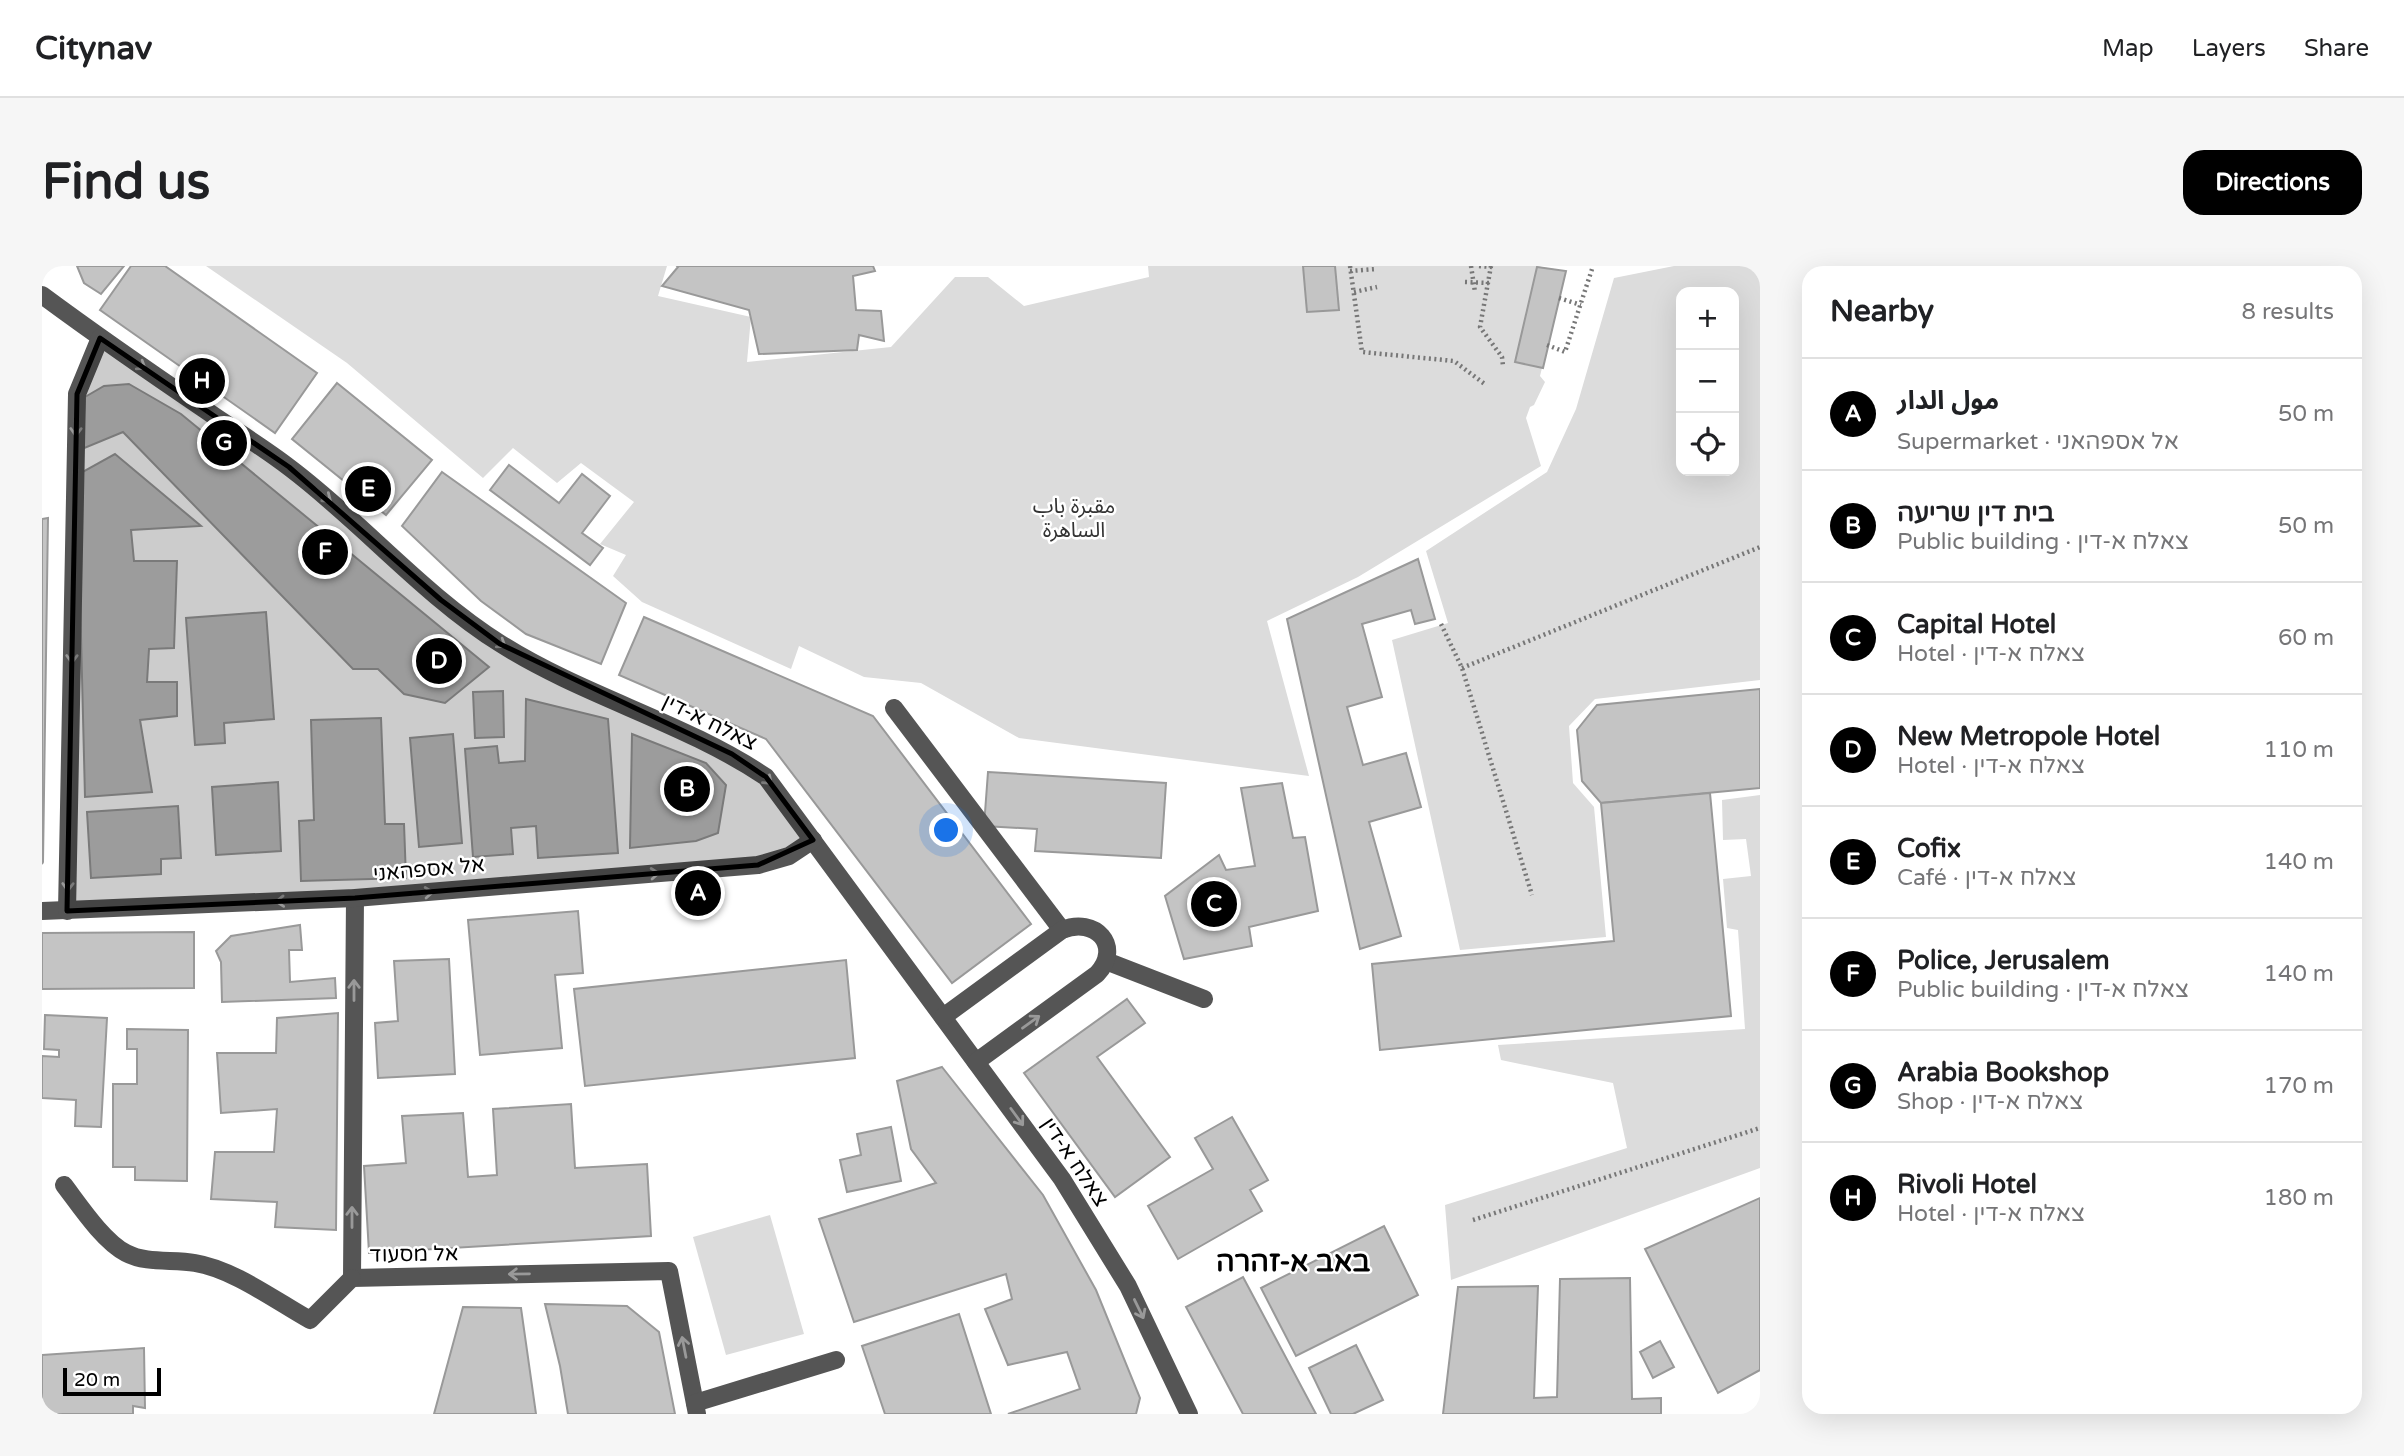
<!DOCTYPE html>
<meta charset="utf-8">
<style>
:root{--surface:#fff;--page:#f6f6f6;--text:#202124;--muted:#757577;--line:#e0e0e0;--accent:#000}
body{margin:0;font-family:"Varela Round","Noto Sans Arabic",Heebo,sans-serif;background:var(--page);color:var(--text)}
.controls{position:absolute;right:21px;top:21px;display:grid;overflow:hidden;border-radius:14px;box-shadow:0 7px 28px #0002}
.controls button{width:63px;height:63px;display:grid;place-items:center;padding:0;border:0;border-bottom:2px solid var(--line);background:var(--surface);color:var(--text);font:35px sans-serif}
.scale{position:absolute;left:21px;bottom:18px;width:98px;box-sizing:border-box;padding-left:7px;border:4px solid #000;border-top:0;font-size:19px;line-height:24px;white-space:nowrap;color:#000;-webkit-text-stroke:5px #fff;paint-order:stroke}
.you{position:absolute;left:905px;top:565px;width:24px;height:24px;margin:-18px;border:5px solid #fff;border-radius:50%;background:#1a73e8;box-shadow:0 0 0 10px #1a73e833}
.badge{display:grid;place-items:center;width:46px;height:46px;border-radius:50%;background:var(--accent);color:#fff;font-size:23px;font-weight:700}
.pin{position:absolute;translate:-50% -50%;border:4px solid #fff;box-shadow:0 2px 7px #0006}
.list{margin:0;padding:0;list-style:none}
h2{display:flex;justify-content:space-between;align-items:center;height:91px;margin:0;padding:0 28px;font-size:30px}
h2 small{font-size:23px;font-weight:400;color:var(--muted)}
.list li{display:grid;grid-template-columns:46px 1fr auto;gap:21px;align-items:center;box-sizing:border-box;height:112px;padding:0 28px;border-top:2px solid var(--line)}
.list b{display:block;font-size:26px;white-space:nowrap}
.list p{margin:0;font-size:23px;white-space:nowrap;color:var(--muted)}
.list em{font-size:23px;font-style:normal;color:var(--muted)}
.icon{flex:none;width:38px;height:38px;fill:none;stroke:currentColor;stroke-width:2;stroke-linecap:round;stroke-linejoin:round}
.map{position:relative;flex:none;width:1718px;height:1148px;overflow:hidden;border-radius:21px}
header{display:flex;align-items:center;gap:42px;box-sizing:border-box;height:98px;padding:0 35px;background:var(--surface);border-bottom:2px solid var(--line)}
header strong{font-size:33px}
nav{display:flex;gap:38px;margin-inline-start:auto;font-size:24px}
.intro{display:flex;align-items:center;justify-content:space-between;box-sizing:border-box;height:168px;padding:0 42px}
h1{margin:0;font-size:49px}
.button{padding:18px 32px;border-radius:21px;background:var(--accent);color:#fff;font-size:24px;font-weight:700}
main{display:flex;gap:42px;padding:0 42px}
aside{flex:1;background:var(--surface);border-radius:21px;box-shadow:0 7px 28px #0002}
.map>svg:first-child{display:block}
.green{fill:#dcdcdc;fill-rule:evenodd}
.building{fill:#c4c4c4;stroke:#999;stroke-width:2}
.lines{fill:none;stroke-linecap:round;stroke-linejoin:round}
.path{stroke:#777;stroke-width:4.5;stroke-dasharray:2 3.5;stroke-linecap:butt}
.minor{stroke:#555;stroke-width:18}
.oneway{stroke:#999}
.marked{fill:#000;fill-opacity:0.2;stroke:#000;stroke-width:5;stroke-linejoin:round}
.labels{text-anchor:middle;stroke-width:5;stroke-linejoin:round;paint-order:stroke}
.park-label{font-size:21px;fill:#333;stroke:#fff}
.street-label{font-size:21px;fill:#000;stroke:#fff}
.district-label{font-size:28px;font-weight:bold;fill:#000;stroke:#fff}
</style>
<header>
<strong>Citynav</strong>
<nav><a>Map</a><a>Layers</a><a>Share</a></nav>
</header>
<div class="intro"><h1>Find us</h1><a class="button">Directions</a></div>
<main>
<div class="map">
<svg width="1718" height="1148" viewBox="0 0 1718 1148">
<rect width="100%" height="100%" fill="#fff"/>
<!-- green -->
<g class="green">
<polygon points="164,0 625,0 616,30 709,51 705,96 849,81 913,11 946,11 982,40 1107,11 1106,0 1494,0 1524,5 1498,110 1503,116 1492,139 1488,141 1484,152 1499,200 1316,311 1225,355 1267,510 977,472 879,417 822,411 757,380 749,403 600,336 571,310 584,289 558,278 592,236 539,197 515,217 471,182 441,212 305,97"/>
<path d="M 1632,0 L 1718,0 L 1718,414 L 1553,433 L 1527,460 L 1531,517 L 1552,541 L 1564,671 L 1418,684 L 1350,374 L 1406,357 L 1384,285 L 1505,206 L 1534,143 L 1572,12 ZM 1639,26 L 1692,26 L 1692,205 L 1639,205 Z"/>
<polygon points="1718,529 1718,902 1409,1014 1403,939 1585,882 1571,817 1459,794 1456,779 1703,763 1696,664 1685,662 1681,613 1709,610 1704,573 1681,574 1680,534"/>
<polygon points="728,949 762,1068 684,1089 651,971"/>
</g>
<!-- building -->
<g class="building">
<polygon points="35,0 82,0 59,28 42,17"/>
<polygon points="89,0 123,0 275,107 233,167 58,44"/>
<polygon points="635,0 831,0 833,5 811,10 814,44 839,45 842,75 817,69 815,84 717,88 707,44 620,20 636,1"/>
<polygon points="1261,0 1293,0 1297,44 1265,46"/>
<polygon points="1495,1 1524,5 1501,102 1473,96"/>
<polygon points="295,117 390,194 344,249 250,173"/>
<polygon points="87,118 139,148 447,401 403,437 362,428 336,403 311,403 81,166 40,183 43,131 62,120"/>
<polygon points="73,188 159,260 89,264 92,295 135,295 132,382 107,383 105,416 135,416 135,450 98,454 110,526 43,531 35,209"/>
<polygon points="467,199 517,237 540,208 568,230 540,267 561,282 548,299 448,224"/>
<polygon points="400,206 584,337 559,398 484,368 439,335 360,260"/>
<polygon points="6,252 1,596 0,598 0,253"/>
<polygon points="1376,293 1393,353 1373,358 1369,344 1320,358 1340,431 1305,441 1321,499 1364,487 1379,541 1327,556 1359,670 1318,683 1245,353"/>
<polygon points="224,346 232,453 182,457 183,477 153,479 144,352"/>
<polygon points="602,351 831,450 989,658 910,717 724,473 577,409"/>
<polygon points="1718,423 1718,522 1559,537 1540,515 1535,464 1555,439"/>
<polygon points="461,425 462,471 433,472 431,426"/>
<polygon points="484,433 566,453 576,587 496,592 494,560 469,562 471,588 431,591 423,483 455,480 457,497 483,495"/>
<polygon points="339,452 343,558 362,558 364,612 259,615 257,555 272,554 269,454"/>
<polygon points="411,468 420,577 377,581 368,472"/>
<polygon points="590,468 664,497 684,519 676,567 654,575 588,582"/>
<polygon points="946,506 1124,517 1119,592 993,585 995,563 942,560"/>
<polygon points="236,516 239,585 174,589 170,521"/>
<polygon points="1240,517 1251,572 1263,571 1276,645 1207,661 1210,680 1142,693 1123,630 1177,589 1184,604 1213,600 1199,522"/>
<polygon points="1668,527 1689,750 1338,784 1330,698 1572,675 1559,537"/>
<polygon points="136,540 139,592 119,593 119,608 49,612 45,546"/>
<polygon points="536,645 541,707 513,709 520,782 438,789 426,654"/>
<polygon points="258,659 260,684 247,684 248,716 293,712 294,732 180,736 179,696 174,685 189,670"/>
<polygon points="152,666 152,722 0,723 0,667"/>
<polygon points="407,693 413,808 336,812 333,757 356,755 352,695"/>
<polygon points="804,694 813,792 543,820 532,723"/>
<polygon points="1085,733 1103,757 1055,791 1128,891 1073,931 982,807"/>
<polygon points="296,747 294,964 233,961 235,936 169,933 173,886 232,886 235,843 179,847 175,787 234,787 235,752"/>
<polygon points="3,749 65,752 59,861 33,860 34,834 0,832 0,790 17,791 17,784 2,783"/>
<polygon points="85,763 146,764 145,915 93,914 93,901 71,901 71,818 95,818 95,783 85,783"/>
<polygon points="900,801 1001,929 1054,1024 1098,1132 1094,1148 966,1148 1038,1123 1025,1086 966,1099 943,1043 970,1033 964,1008 812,1056 777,953 894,917 869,883 855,815"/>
<polygon points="529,838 533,902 605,898 609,970 327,987 322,900 364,897 360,850 421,847 426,911 455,909 451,843"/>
<polygon points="1190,851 1226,914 1208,924 1220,945 1136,993 1106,940 1171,903 1153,872"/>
<polygon points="849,861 859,915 805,926 798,894 819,889 815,868"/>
<polygon points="1718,932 1718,1104 1676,1127 1603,983"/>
<polygon points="1342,960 1376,1029 1254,1090 1219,1022"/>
<polygon points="1201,1011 1274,1148 1201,1148 1144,1041"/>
<polygon points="1588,1012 1590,1133 1619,1132 1619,1148 1401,1148 1416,1021 1496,1020 1492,1132 1515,1131 1518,1013"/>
<polygon points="503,1038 585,1040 617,1066 633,1148 526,1148 518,1100"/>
<polygon points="421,1041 479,1042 494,1148 392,1148"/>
<polygon points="917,1048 949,1148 843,1148 820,1080"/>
<polygon points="1618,1075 1632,1101 1611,1112 1598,1086"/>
<polygon points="1314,1079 1341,1134 1311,1148 1289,1148 1267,1102"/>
<polygon points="102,1082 103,1142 91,1140 91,1148 0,1148 0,1089"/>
</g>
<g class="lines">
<!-- path -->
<g class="path">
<polyline points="1308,0 1320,86 1412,95 1444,119"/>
<polyline points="1429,0 1433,26"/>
<polyline points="1437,0 1450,1"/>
<polyline points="1449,0 1438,61 1460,91 1461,100"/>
<polyline points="1308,5 1334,3"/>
<polyline points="1423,16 1447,17"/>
<polyline points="1312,26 1335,21"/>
<polyline points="1517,32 1539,39"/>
<polyline points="1505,79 1523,86 1551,0"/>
<polyline points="1399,358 1420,402 1490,629"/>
<polyline points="1420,402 1718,281"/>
<polyline points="1431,954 1718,862"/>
</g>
<!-- minor -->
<g class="minor">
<path d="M 0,29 C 54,69 109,107 165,145 C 192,164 221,181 248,202 C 321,257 381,329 459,378 C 543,431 642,456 724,511 L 1020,913 L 1086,1020 L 1147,1148"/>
<polyline points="852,442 1020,664"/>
<polyline points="313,632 310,1012 627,1005 655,1148"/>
<polyline points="0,645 313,632 716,599 747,590 771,574"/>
<polyline points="25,645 35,128 58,72"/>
<polyline points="1064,695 1162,733"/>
<path d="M 901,751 L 1020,664 C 1053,650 1081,680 1055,708 L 934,796"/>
<path d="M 22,919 C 38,940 61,975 84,987 C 105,998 130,993 153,997 C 191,1003 234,1035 268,1054 L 310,1012"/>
<polyline points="653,1137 794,1094"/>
</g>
</g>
<!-- one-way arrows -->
<defs><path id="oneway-shaft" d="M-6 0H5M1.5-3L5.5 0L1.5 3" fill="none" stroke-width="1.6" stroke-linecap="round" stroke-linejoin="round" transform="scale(1.75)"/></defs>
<g class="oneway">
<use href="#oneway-shaft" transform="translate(95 97) rotate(34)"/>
<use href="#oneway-shaft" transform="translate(34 160) rotate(91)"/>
<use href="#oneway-shaft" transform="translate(281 229) rotate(39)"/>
<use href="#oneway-shaft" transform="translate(455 375) rotate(34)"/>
<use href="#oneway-shaft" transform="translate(30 387) rotate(91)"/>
<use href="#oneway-shaft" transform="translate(722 511) rotate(42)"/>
<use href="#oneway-shaft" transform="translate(607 608) rotate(-5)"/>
<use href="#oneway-shaft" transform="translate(26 615) rotate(91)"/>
<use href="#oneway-shaft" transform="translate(381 627) rotate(-5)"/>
<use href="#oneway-shaft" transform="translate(244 635) rotate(177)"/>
<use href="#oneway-shaft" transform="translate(312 724) rotate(-90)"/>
<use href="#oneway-shaft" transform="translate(989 756) rotate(-36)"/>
<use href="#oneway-shaft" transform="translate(975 851) rotate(54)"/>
<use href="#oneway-shaft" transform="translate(310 951) rotate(-90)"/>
<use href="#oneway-shaft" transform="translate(477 1008) rotate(179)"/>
<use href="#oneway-shaft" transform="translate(1097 1043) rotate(64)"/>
<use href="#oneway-shaft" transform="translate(642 1081) rotate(-101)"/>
</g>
<!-- marked area -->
<path class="marked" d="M 58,72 L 247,201 L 399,334 L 458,378 L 690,488 L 724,511 L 771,574 L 716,599 L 313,632 L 25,645 L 35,128 Z"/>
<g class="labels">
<!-- park labels -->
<g class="park-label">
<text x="1032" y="247">مقبرة باب<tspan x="1032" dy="24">الساهرة</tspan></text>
</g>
<!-- street labels -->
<g class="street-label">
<text transform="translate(668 456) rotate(26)" y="7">צאלח א-דין</text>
<text transform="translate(387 603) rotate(-5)" y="7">אל אספהאני</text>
<text transform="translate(1033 896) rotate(56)" y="7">צאלח א-דין</text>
<text transform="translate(372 988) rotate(-1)" y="7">אל מסעוד</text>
</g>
<!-- district labels -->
<g class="district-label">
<text x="1251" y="1005">באב א-זהרה</text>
</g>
</g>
</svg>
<div class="controls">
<button>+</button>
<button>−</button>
<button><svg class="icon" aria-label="locate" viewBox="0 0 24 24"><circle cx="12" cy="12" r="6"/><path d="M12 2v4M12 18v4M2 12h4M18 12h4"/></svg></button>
</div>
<div class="scale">20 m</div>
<div class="you"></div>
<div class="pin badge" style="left:656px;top:627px">A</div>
<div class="pin badge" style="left:645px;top:523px">B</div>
<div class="pin badge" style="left:1172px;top:638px">C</div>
<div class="pin badge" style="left:397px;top:395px">D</div>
<div class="pin badge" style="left:326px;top:223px">E</div>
<div class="pin badge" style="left:283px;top:286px">F</div>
<div class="pin badge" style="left:182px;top:177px">G</div>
<div class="pin badge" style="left:160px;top:115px">H</div>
</div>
<aside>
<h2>Nearby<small>8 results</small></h2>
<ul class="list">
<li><span class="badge">A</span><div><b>مول الدار</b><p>Supermarket · אל אספהאני</p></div><em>50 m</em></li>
<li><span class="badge">B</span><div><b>בית דין שריעה</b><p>Public building · צאלח א-דין</p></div><em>50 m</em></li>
<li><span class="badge">C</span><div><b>Capital Hotel</b><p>Hotel · צאלח א-דין</p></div><em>60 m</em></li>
<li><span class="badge">D</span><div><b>New Metropole Hotel</b><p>Hotel · צאלח א-דין</p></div><em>110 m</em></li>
<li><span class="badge">E</span><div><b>Cofix</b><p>Café · צאלח א-דין</p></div><em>140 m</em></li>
<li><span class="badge">F</span><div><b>Police, Jerusalem</b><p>Public building · צאלח א-דין</p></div><em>140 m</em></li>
<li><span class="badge">G</span><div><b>Arabia Bookshop</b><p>Shop · צאלח א-דין</p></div><em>170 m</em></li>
<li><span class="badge">H</span><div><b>Rivoli Hotel</b><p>Hotel · צאלח א-דין</p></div><em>180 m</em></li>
</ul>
</aside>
</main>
